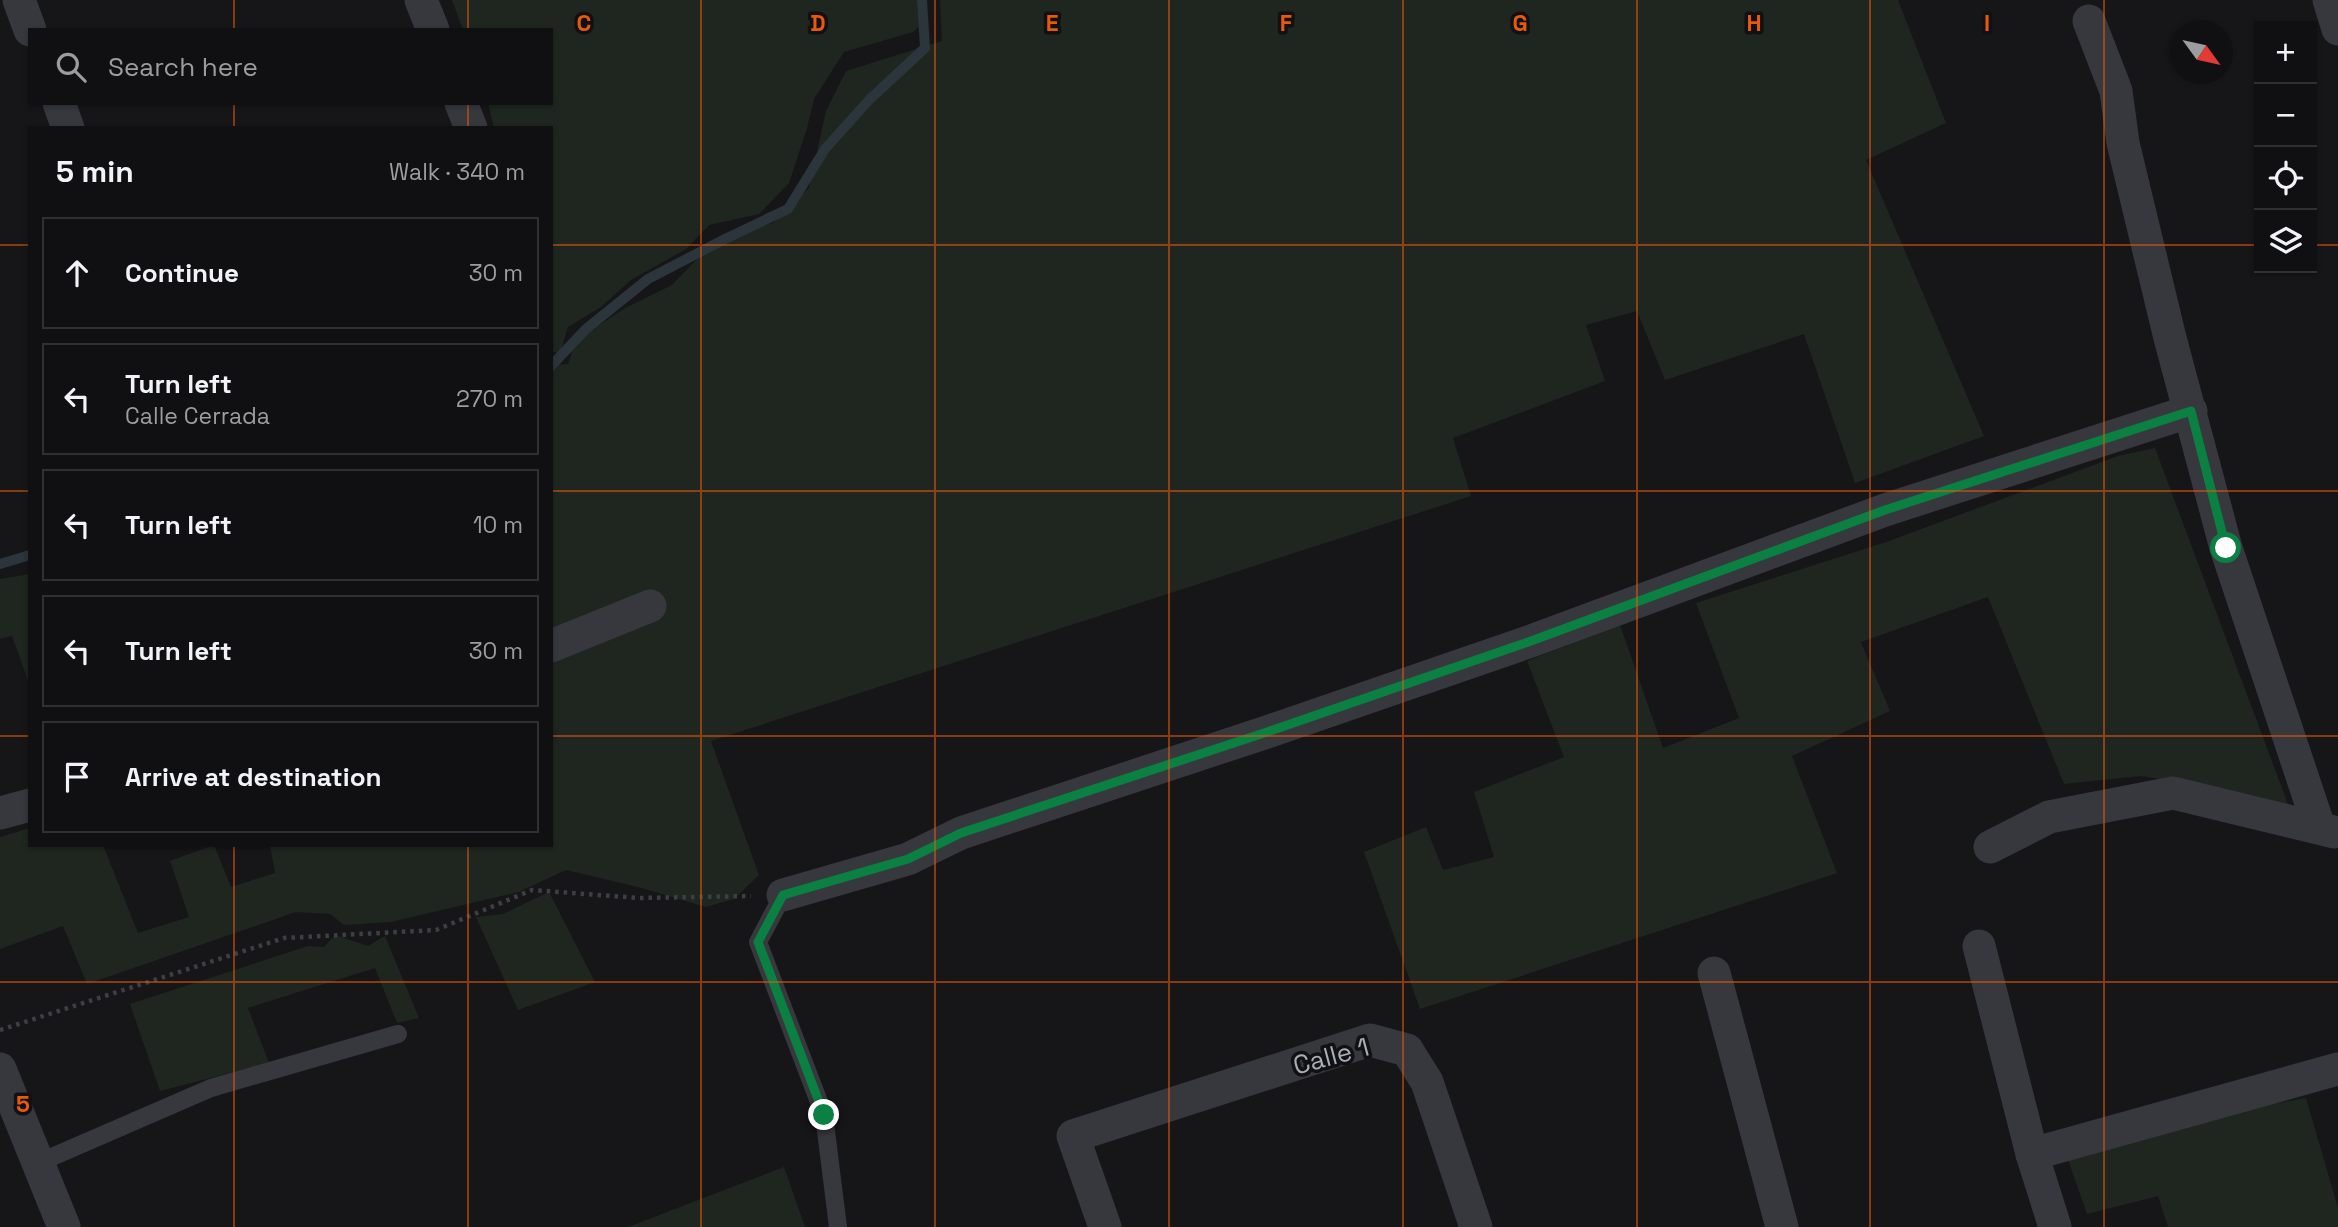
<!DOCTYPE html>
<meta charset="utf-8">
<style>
:root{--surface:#101012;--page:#1e1e20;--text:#f1f3f6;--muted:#9c9d9f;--line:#303032}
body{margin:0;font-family:"Space Grotesk",sans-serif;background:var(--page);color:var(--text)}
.controls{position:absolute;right:21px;top:21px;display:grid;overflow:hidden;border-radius:0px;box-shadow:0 2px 5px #0004}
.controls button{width:63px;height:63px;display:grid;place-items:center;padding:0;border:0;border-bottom:2px solid var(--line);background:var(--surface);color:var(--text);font:35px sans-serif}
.compass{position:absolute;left:2170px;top:21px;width:63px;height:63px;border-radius:50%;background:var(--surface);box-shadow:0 2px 5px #0004;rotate:123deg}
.stop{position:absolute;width:21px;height:21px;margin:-16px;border:5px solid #0b8043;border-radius:50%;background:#fff}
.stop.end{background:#0b8043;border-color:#fff;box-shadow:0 2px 7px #0008}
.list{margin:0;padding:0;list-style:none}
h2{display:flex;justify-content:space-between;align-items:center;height:91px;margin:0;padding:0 28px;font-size:30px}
h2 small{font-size:23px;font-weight:400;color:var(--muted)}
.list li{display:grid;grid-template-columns:46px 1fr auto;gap:21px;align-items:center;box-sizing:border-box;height:112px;margin:0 14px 14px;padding:0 14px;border:2px solid var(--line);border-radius:0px}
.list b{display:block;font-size:26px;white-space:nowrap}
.list p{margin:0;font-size:23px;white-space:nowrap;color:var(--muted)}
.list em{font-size:23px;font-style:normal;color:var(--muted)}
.icon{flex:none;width:38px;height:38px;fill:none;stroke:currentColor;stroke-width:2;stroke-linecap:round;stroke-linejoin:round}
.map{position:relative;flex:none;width:2338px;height:1227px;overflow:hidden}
.search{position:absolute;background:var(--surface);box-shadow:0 2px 5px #0004;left:28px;top:28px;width:525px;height:77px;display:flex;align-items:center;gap:18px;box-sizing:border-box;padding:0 24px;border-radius:0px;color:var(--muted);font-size:26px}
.panel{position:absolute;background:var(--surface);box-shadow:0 2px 5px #0004;left:28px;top:126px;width:525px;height:721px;border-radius:0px}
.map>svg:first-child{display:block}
.green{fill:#1e261f}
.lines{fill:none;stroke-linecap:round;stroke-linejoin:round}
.stream{stroke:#2c353c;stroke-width:10}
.path{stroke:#3d3f44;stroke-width:4.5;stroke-dasharray:3.5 5;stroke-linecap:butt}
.lane{stroke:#37383d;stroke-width:18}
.street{stroke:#37383d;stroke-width:33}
.route{stroke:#0b8043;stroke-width:9}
.grid{fill:none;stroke:#e8590c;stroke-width:2;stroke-opacity:0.55}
.labels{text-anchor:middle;stroke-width:7;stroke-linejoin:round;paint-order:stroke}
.street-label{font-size:26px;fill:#a8adb8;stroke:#111113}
.grid-label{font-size:23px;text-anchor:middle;font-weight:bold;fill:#e8590c;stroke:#111113;stroke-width:7;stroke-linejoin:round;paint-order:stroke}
</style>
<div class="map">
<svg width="2338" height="1227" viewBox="0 0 2338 1227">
<rect width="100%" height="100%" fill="#161618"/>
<!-- green -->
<g class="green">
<polygon points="452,0 925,0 925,20 913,32 844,52 814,99 807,128 789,183 759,214 709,225 686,249 631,280 601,307 568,327 560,353 551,352 551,128 494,128 488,103 551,103 551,30 463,30"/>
<polygon points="940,0 1898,0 1946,123 1866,160 1984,436 1855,483 1804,334 1665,380 1637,311 1586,325 1605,381 1453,438 1471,496 711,741 759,875 734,899 706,907 638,887 566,870 519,892 391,922 344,925 330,914 296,912 87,984 63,926 0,949 0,837 30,828 30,845 103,845 138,933 189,917 170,861 214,845 231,887 275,873 270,845 551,845 551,365 568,364 576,341 625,308 672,285 715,240 773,223 809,188 826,111 846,71 942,41"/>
<polygon points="2155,448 2289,807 2212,787 2141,776 2064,784 1988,597 1861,642 1890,711 1792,756 1837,873 1420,1009 1364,852 1426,827 1443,870 1494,857 1474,792 1564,757 1527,661 1620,625 1663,748 1739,718 1696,603 1889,541 2118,456"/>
<polygon points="30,574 30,686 12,636 0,639 0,579"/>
<polygon points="549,892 595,982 518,1010 476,917 503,914"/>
<polygon points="335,935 368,946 385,936 419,1018 397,1023 375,968 248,1008 269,1063 160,1091 130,1004 308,946 324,947"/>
<polygon points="2306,1098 2338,1208 2338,1227 2168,1227 2158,1196 2087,1214 2066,1154 2220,1113"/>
<polygon points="784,1167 805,1227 628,1227"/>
</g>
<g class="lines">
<!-- stream -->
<g class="stream">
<polyline points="551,366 586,329 648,279 725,239 788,209 825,149 869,100 925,48 922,0"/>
<polyline points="0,564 30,555"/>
</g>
<!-- path -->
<polyline class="path" points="0,1030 284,938 436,930 532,890 639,898 751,896"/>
<!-- lane -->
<g class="lane">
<polyline points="783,895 758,942 824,1115 838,1227"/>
<polyline points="38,1163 211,1088 398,1034"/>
</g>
<!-- street -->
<g class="street">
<polyline points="19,0 30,30"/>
<polyline points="421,0 433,30"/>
<polyline points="2329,0 2338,29"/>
<polyline points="2089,21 2116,91 2123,143 2170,338 2226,548 2319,827"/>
<polyline points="59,103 68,128"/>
<polyline points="461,103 471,128"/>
<polyline points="551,646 650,606"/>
<polyline points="0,813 30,805"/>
<polyline points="1990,847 2049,817 2173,793 2334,832"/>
<polyline points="783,895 908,859 961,833 1264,733 1531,641 1885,510 2191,411"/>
<polyline points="1979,946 2032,1154 2055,1227"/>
<polyline points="1714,973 1782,1227"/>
<polyline points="0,1069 64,1227"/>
<polyline points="2032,1154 2338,1069"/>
<polyline points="1105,1227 1073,1136 1370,1040 1407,1050 1427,1082 1476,1227"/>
</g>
</g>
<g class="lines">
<!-- route -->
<polyline class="route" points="824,1115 758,942 783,895 908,859 961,833 1264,733 1531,641 1885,510 2191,411 2226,548"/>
</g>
<!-- grid -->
<path class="grid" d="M 234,0 L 234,30M 468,0 L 468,30M 701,0 L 701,1227M 935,0 L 935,1227M 1169,0 L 1169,1227M 1403,0 L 1403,1227M 1637,0 L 1637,1227M 1870,0 L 1870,1227M 2104,0 L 2104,1227M 234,103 L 234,128M 468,103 L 468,128M 0,245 L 30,245M 551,245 L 2259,245M 2312,245 L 2338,245M 0,491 L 30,491M 551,491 L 2338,491M 0,736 L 30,736M 551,736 L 2338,736M 234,845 L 234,1227M 468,845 L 468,1227M 0,982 L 2338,982"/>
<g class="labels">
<!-- street labels -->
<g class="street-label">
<text transform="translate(1331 1056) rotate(-15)" y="9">Calle 1</text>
</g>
</g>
<g class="grid-label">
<text x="584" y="31">C</text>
<text x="818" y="31">D</text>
<text x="1052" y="31">E</text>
<text x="1286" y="31">F</text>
<text x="1520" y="31">G</text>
<text x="1754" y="31">H</text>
<text x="1987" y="31">I</text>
<text x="23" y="1112">5</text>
</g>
</svg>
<div class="controls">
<button>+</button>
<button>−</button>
<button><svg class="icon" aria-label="locate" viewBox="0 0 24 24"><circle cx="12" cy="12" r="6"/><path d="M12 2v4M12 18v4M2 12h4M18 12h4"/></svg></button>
<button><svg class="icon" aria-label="layers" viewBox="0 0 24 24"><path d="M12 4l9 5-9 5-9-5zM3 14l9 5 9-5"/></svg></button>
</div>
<svg class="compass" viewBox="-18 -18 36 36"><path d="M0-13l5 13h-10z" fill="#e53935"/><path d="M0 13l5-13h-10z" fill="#9c9d9f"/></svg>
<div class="stop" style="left:2226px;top:548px"></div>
<div class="stop end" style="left:824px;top:1115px"></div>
<div class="search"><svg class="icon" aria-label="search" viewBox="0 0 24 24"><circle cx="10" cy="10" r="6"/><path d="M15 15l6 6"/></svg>Search here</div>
<section class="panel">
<h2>5 min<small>Walk · 340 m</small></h2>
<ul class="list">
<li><svg class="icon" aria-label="ahead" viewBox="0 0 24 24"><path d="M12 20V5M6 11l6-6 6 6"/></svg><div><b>Continue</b></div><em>30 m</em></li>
<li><svg class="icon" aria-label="left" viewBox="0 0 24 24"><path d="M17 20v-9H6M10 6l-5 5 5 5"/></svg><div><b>Turn left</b><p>Calle Cerrada</p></div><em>270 m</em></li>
<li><svg class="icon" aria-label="left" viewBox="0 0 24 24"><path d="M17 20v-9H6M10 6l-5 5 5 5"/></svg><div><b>Turn left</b></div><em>10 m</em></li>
<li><svg class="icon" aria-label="left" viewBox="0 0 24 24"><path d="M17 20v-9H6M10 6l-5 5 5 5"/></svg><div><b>Turn left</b></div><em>30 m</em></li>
<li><svg class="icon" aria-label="arrive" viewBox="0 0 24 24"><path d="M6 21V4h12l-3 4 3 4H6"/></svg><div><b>Arrive at destination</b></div></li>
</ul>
</section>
</div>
